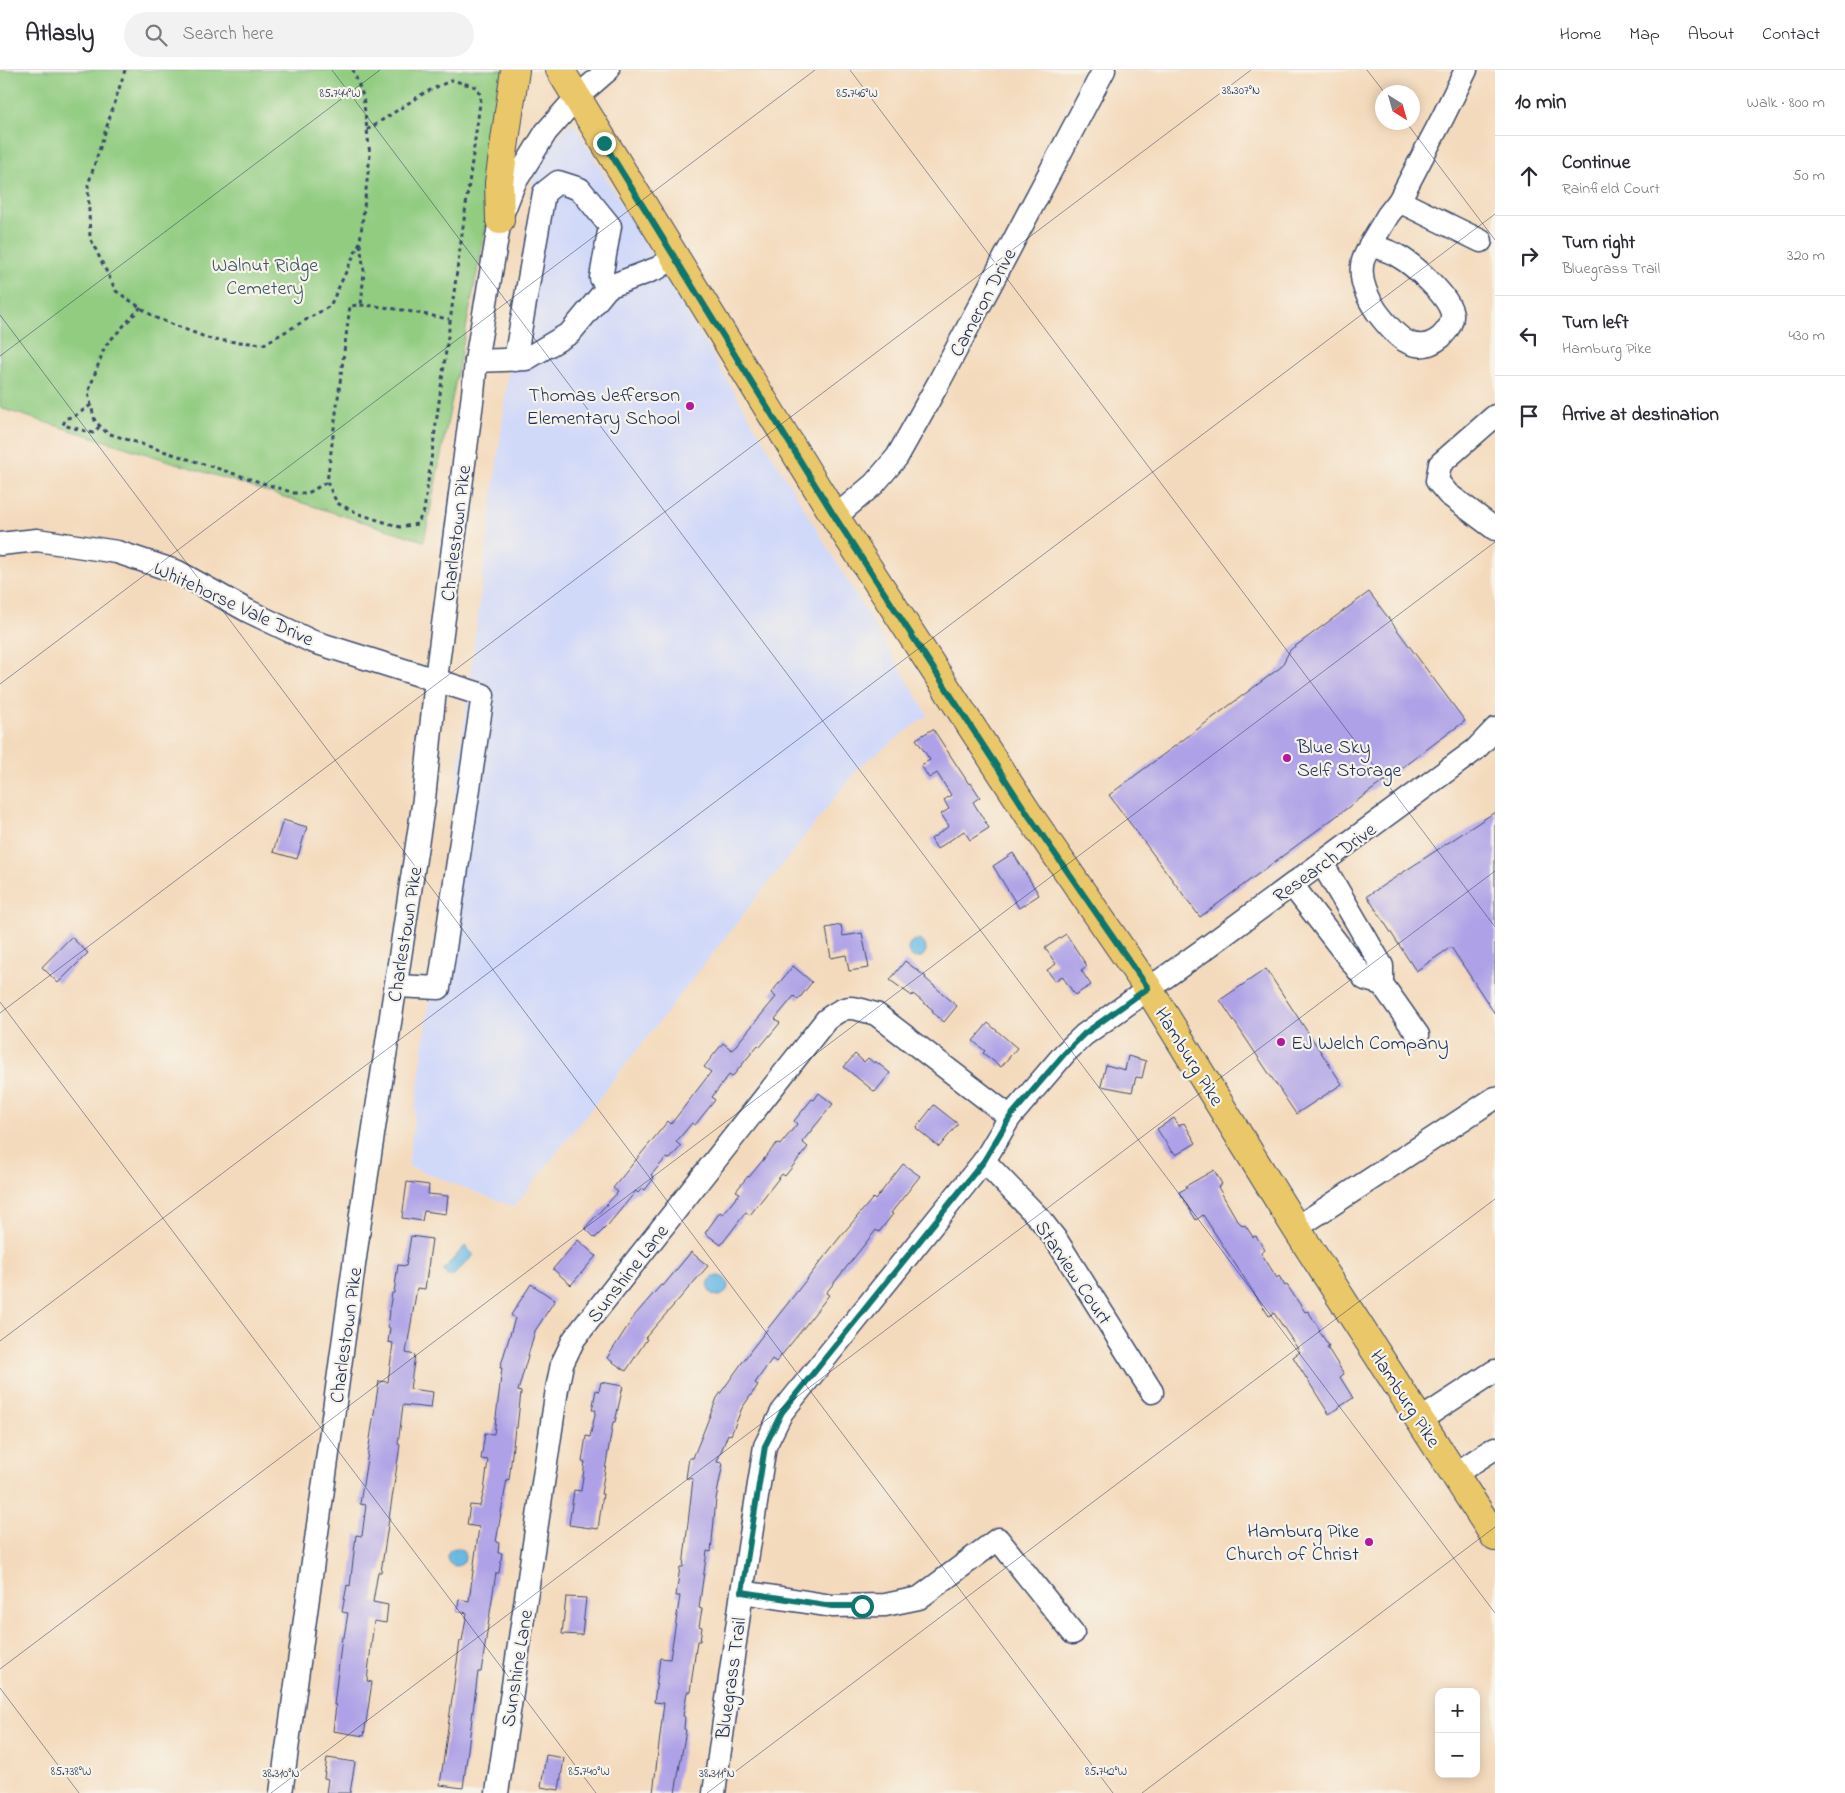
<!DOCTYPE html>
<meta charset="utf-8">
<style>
:root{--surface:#fff;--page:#f2f2f3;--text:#2b2b33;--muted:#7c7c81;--line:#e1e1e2}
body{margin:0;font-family:"Indie Flower",sans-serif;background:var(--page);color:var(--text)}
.controls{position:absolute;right:15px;bottom:15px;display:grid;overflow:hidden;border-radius:10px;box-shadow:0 2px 12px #0003}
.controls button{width:45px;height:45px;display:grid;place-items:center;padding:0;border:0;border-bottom:1px solid var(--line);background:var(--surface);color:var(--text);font:25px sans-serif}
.compass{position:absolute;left:1375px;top:15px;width:45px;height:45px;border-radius:50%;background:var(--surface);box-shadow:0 2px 12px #0003;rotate:143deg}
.stop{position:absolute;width:15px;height:15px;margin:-11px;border:4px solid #0f766e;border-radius:50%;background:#fff}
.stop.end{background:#0f766e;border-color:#fff;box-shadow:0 1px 5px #0008}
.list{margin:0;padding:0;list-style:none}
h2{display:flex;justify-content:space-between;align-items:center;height:65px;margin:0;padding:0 20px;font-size:21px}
h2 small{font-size:16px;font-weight:400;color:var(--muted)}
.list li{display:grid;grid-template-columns:32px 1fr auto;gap:15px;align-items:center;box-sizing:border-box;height:80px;padding:0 20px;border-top:1px solid var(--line)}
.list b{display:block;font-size:19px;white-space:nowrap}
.list p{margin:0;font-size:16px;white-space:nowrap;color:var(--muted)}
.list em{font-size:16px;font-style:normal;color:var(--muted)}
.icon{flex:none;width:28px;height:28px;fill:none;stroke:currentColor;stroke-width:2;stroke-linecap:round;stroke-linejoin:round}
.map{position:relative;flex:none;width:1495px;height:1723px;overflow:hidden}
header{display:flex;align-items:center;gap:30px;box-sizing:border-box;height:70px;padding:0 25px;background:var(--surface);border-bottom:1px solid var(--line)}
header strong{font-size:24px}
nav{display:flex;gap:28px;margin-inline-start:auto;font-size:18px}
.search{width:350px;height:45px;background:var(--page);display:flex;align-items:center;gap:12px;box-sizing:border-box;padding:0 18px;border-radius:28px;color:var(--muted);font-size:19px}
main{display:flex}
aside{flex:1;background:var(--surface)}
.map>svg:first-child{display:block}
.built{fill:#d1d9f9}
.green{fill:#91cc81;stroke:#567e70}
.water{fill:#68bae4;stroke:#4274a1}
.building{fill:#aea1e7}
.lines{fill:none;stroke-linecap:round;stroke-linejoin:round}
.minor-casing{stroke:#3c496c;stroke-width:25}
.major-casing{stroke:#3c496c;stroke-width:30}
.path{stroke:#3c496c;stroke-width:3;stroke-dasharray:4 4;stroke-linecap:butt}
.minor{stroke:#fff;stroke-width:22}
.major{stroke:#eac769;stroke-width:28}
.route{stroke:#0f766e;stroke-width:6}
.ticks{fill:none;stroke:#1b2f5e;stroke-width:1;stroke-opacity:0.45}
.poi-dot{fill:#b5179e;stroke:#f7f3e8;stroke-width:2}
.labels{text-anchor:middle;stroke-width:4.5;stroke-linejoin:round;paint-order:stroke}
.park-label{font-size:20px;fill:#385667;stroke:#f7f3e8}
.street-label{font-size:20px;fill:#1b2f5e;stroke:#f7f3e8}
.poi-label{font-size:20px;fill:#1b2f5e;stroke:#f7f3e8;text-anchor:end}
.ticks-label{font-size:12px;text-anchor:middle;fill:#1b2f5e;stroke:#f7f3e8;stroke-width:4.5;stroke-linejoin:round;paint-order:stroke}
</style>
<header>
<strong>Atlasly</strong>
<div class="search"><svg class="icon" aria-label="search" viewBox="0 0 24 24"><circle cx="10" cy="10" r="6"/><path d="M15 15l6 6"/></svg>Search here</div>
<nav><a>Home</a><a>Map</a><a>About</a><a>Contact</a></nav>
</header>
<main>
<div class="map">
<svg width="1495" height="1723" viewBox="0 0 1495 1723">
<rect width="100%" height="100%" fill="#f7f3e8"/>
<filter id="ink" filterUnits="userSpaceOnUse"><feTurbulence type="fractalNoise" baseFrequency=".02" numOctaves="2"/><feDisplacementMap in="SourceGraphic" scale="10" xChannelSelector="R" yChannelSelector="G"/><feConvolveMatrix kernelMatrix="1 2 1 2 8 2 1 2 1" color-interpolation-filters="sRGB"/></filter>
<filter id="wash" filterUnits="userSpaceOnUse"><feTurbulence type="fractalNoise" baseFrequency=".0096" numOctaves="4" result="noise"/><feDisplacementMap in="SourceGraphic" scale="20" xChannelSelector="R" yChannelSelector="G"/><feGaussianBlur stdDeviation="1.12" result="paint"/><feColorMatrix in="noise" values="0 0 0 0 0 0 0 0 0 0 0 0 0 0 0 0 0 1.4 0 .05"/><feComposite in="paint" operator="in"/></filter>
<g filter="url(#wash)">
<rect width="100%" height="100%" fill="#f4dabc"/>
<!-- built -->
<polygon class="built" points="572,51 928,645 859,697 514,1137 408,1096 535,93"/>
<!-- green -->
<polygon class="green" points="0,0 517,0 424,471 0,338"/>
<!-- water -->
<g class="water">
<circle cx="917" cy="879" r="9"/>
<polygon points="465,1176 474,1185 452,1207 447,1206 444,1199"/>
<circle cx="718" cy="1216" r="10"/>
<circle cx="456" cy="1487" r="9"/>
</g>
<g id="blocks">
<!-- building -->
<g class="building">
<polygon points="1369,522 1465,651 1200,847 1109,725 1281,597 1290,580"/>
<polygon points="933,659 969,714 971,713 980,727 973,732 989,758 970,770 964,761 937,779 931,769 949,756 941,744 949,739 944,730 951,725 937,703 929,708 921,695 930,690 916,669"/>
<polygon points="1495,742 1495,944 1451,877 1416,901 1367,826"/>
<polygon points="283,750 307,757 297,789 273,782"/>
<polygon points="1013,783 1039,825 1019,838 993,796"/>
<polygon points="841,855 843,866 862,863 869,898 849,901 846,885 831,888 826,858"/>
<polygon points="1066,864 1087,896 1081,900 1091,915 1075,925 1062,906 1055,911 1047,900 1056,894 1045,878"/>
<polygon points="71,867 88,883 58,913 42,897"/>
<polygon points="905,891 926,907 925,908 957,936 944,952 932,942 933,940 913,924 912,926 890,910"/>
<polygon points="793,896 812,912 798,930 794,926 775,949 780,953 760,977 758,975 732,1007 729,1005 712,1027 715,1030 695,1055 692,1053 676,1072 681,1076 670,1089 666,1088 651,1105 654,1108 645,1120 642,1118 638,1123 636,1121 608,1155 595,1168 585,1158 618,1122 613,1118 668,1051 671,1054 711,1002 704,997 723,973 732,980 776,927 771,923"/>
<polygon points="1266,899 1342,1014 1296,1044 1220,930"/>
<polygon points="988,953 1017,978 1001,997 983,983 985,981 973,971"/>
<polygon points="855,984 864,992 868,988 874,993 875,991 890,1003 875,1022 844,997"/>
<polygon points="1128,986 1146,991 1142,1008 1136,1007 1132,1022 1101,1016 1106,995 1125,1000"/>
<polygon points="819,1023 833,1034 802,1072 808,1077 785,1106 782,1104 750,1145 746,1142 721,1175 705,1163 720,1142 723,1144 740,1123 736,1121 748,1106 749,1107 777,1073 780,1075 797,1054 794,1051 812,1029 814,1030"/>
<polygon points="934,1035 958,1054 939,1077 916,1058"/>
<polygon points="1174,1048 1179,1056 1184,1053 1196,1073 1176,1085 1173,1081 1172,1082 1157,1059"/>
<polygon points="903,1094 920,1106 891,1143 893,1144 879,1162 876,1160 826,1223 829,1225 798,1265 776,1292 772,1289 755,1313 758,1315 742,1338 731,1365 728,1364 717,1392 723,1393 716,1429 711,1482 707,1481 699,1538 702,1539 699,1556 702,1557 700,1571 697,1571 690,1622 687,1622 683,1646 685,1647 684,1659 686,1660 675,1723 653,1723 664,1633 654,1632 660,1588 670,1589 680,1526 676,1526 680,1497 683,1497 693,1409 686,1408 689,1388 693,1388 717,1328 751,1280 840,1167 873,1128 875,1130"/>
<polygon points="1214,1100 1222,1114 1218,1117 1237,1150 1243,1156 1245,1155 1253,1167 1256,1166 1265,1180 1261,1183 1277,1208 1279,1206 1285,1216 1287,1215 1305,1242 1308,1241 1320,1260 1319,1261 1329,1276 1327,1277 1344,1304 1340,1307 1353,1328 1329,1344 1293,1287 1300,1282 1274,1243 1269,1246 1203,1145 1196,1150 1179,1122 1187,1118 1186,1116"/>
<polygon points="407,1112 429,1115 428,1124 448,1126 446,1144 424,1141 422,1151 402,1148"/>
<polygon points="411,1166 432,1169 425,1219 417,1218 406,1283 415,1285 410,1319 433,1322 431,1338 403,1335 398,1374 400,1375 381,1502 378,1502 373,1532 388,1535 386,1553 374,1551 367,1611 372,1612 364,1666 333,1661 336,1635 334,1635 342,1567 344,1567 348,1543 342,1542 347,1515 350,1516 356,1465 362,1466 366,1435 360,1434 379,1311 388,1312 393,1273 388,1272 390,1258 388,1257 390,1241 389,1241 392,1223 394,1223 398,1195 406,1196"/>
<polygon points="578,1170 596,1186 571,1215 553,1199"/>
<polygon points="691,1182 708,1196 645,1268 647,1269 626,1301 607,1288 635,1245 661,1215 663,1216"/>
<polygon points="531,1214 555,1230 535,1261 518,1321 521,1322 517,1358 515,1358 509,1410 507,1409 496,1472 499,1473 498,1483 502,1483 499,1503 496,1503 481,1602 478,1602 463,1718 440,1715 460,1571 462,1571 467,1543 457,1541 459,1529 469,1531 479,1457 467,1455 470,1435 480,1436 484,1421 488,1390 481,1389 485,1363 494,1364 502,1298 500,1298 515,1248 511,1245"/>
<polygon points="601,1312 623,1316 615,1352 613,1352 601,1424 603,1424 598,1459 569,1455 574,1420 581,1421 585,1392 582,1392 586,1366 590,1367 596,1340 592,1340 596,1320 599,1321"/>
<polygon points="566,1527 586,1528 582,1565 562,1564"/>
<polygon points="546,1685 564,1688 559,1720 541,1717"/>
<polygon points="327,1688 355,1692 350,1723 326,1723 328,1709 324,1708"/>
</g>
</g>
</g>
<g filter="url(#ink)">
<use href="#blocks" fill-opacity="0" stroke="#3c496c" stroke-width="1"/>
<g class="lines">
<!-- minor casing -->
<g class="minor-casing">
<g id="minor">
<polyline points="1399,131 1481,171"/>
<path d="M 1370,175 C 1379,178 1390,181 1398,186 C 1414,195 1449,226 1452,244 C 1453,253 1447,261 1441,267 C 1414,289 1393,263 1377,242 C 1368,229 1360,212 1362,196 C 1362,189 1368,181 1370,175 Z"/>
<polyline points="1370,175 1388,145 1399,131 1443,47 1466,0"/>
<polyline points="515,290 544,123 558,112 580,119 610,156 601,208 608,217"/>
<polyline points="476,291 526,289 570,263 608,217 658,198 674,187"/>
<polyline points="1495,346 1440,394 1437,411 1448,424 1495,459"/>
<polyline points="835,447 874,414 897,387 939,312 1104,0"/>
<polyline points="0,474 37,470 117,482 178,502 248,541 311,571 483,625 439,918 396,916"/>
<polyline points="1292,815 1365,909 1382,914 1382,896 1322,793"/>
<polyline points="1382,914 1418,965"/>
<polyline points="984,1091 1040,1149 1057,1171 1152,1322"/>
<polyline points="1296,1158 1495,1028"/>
<polyline points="1420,1350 1495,1301"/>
<polyline points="1455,1404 1495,1378"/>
<polyline points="742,1522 832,1536 885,1535 919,1528 998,1469 1073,1563"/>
<polyline points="281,1723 362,1137 424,729 436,609 473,324 476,291 500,150 514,114 546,62 577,27 608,0"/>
<path d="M 497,1723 L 557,1319 L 562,1294 L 574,1269 L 826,950 C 848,933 850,937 876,944 L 1010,1047"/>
<polyline points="714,1723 742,1522 765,1376 782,1342 984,1091 1010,1047 1065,983 1084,965 1206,878 1475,680 1495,659"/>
</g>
</g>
<!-- major casing -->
<g class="major-casing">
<g id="major">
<polyline points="560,0 835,447 1029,745 1148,918 1296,1158 1495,1467"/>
<polyline points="500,150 499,113 515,0"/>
</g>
</g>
<!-- path -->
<g class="path">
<polyline points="125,0 88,115 90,168 116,221 156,248 213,270 264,274 330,236 360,172 370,85 363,26 353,0"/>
<path d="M 367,60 L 424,23 L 452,10 L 476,17 L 481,26 L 424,441 L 417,454 L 400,457 L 359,444 L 337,433 L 327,412 L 350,236 C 373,232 424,245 449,249"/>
<polyline points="360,174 364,201 361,236"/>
<polyline points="141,237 105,276 88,323 95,351 107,363 294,423 308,423 327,412"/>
<polyline points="91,335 73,347 66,348 63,355 93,363 100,356"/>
</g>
<!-- minor -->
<use href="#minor" class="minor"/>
<!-- major -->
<use href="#major" class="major"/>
</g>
</g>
<g class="lines" filter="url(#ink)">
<!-- route -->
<polyline class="route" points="604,73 835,447 1029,746 1148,918 1084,964 1065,983 1010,1047 984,1091 782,1342 765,1376 742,1522 832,1536 862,1536"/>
</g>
<!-- ticks -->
<path class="ticks" d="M 332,0 L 1495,1543M 850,0 L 1495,857M 1367,0 L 1384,22M 1406,52 L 1495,170M 0,245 L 1113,1723M 0,286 L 380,0M 0,614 L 815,0M 0,932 L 596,1723M 0,943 L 1251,0M 0,1271 L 1495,144M 0,1599 L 1495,472M 0,1618 L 79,1723M 271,1723 L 1495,801M 707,1723 L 1495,1129M 1142,1723 L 1495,1457"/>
<!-- markers -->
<g class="poi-dot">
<circle cx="690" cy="336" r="5"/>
<circle cx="1287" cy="688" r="5"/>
<circle cx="1281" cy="972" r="5"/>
<circle cx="1369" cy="1472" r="5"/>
</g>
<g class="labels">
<!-- park labels -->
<g class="park-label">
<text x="265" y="201">Walnut Ridge<tspan x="265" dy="23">Cemetery</tspan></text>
</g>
<!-- street labels -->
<g class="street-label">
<text transform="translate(982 232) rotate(-62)" y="7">Cameron Drive</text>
<text transform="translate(455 463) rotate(-83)" y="7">Charlestown Pike</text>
<text transform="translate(234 533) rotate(25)" y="7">Whitehorse Vale Drive</text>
<text transform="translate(1324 792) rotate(-36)" y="7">Research Drive</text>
<text transform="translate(404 864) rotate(-81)" y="7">Charlestown Pike</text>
<text transform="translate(1190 986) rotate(58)" y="7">Hamburg Pike</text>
<text transform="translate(1074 1202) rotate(56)" y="7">Starview Court</text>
<text transform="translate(627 1203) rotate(-52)" y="7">Sunshine Lane</text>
<text transform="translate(345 1265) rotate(-82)" y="7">Charlestown Pike</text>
<text transform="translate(1406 1328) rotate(57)" y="7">Hamburg Pike</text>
<text transform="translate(516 1598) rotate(-81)" y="7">Sunshine Lane</text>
<text transform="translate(730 1608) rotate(-82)" y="7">Bluegrass Trail</text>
</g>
<!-- poi labels -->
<g class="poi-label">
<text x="680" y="331">Thomas Jefferson<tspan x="680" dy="23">Elementary School</tspan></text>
<text x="1297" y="683" text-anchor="start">Blue Sky<tspan x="1297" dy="23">Self Storage</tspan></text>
<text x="1291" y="979" text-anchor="start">EJ Welch Company</text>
<text x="1359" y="1467">Hamburg Pike<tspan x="1359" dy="23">Church of Christ</tspan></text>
</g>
</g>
<g class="ticks-label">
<text x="1241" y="24">38.307°N</text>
<text x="340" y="27">85.744°W</text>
<text x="857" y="27">85.746°W</text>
<text x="71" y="1705">85.738°W</text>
<text x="589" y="1705">85.740°W</text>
<text x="1106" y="1705">85.742°W</text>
<text x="281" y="1707">38.310°N</text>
<text x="717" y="1707">38.311°N</text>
</g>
</svg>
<div class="controls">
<button>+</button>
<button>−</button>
</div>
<svg class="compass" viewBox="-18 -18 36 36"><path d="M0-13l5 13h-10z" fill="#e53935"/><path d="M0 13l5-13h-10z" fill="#7c7c81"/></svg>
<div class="stop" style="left:862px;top:1536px"></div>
<div class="stop end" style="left:604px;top:73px"></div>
</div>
<aside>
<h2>10 min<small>Walk · 800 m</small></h2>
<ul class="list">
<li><svg class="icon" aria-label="ahead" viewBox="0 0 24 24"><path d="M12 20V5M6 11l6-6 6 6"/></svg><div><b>Continue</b><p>Rainfield Court</p></div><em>50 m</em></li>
<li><svg class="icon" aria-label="right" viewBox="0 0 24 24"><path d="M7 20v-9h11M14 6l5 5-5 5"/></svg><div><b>Turn right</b><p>Bluegrass Trail</p></div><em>320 m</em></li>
<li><svg class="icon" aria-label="left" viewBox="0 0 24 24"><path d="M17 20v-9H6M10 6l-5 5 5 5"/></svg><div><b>Turn left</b><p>Hamburg Pike</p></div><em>430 m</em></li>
<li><svg class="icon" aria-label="arrive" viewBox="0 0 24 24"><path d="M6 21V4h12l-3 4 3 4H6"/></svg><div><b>Arrive at destination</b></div></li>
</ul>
</aside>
</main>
